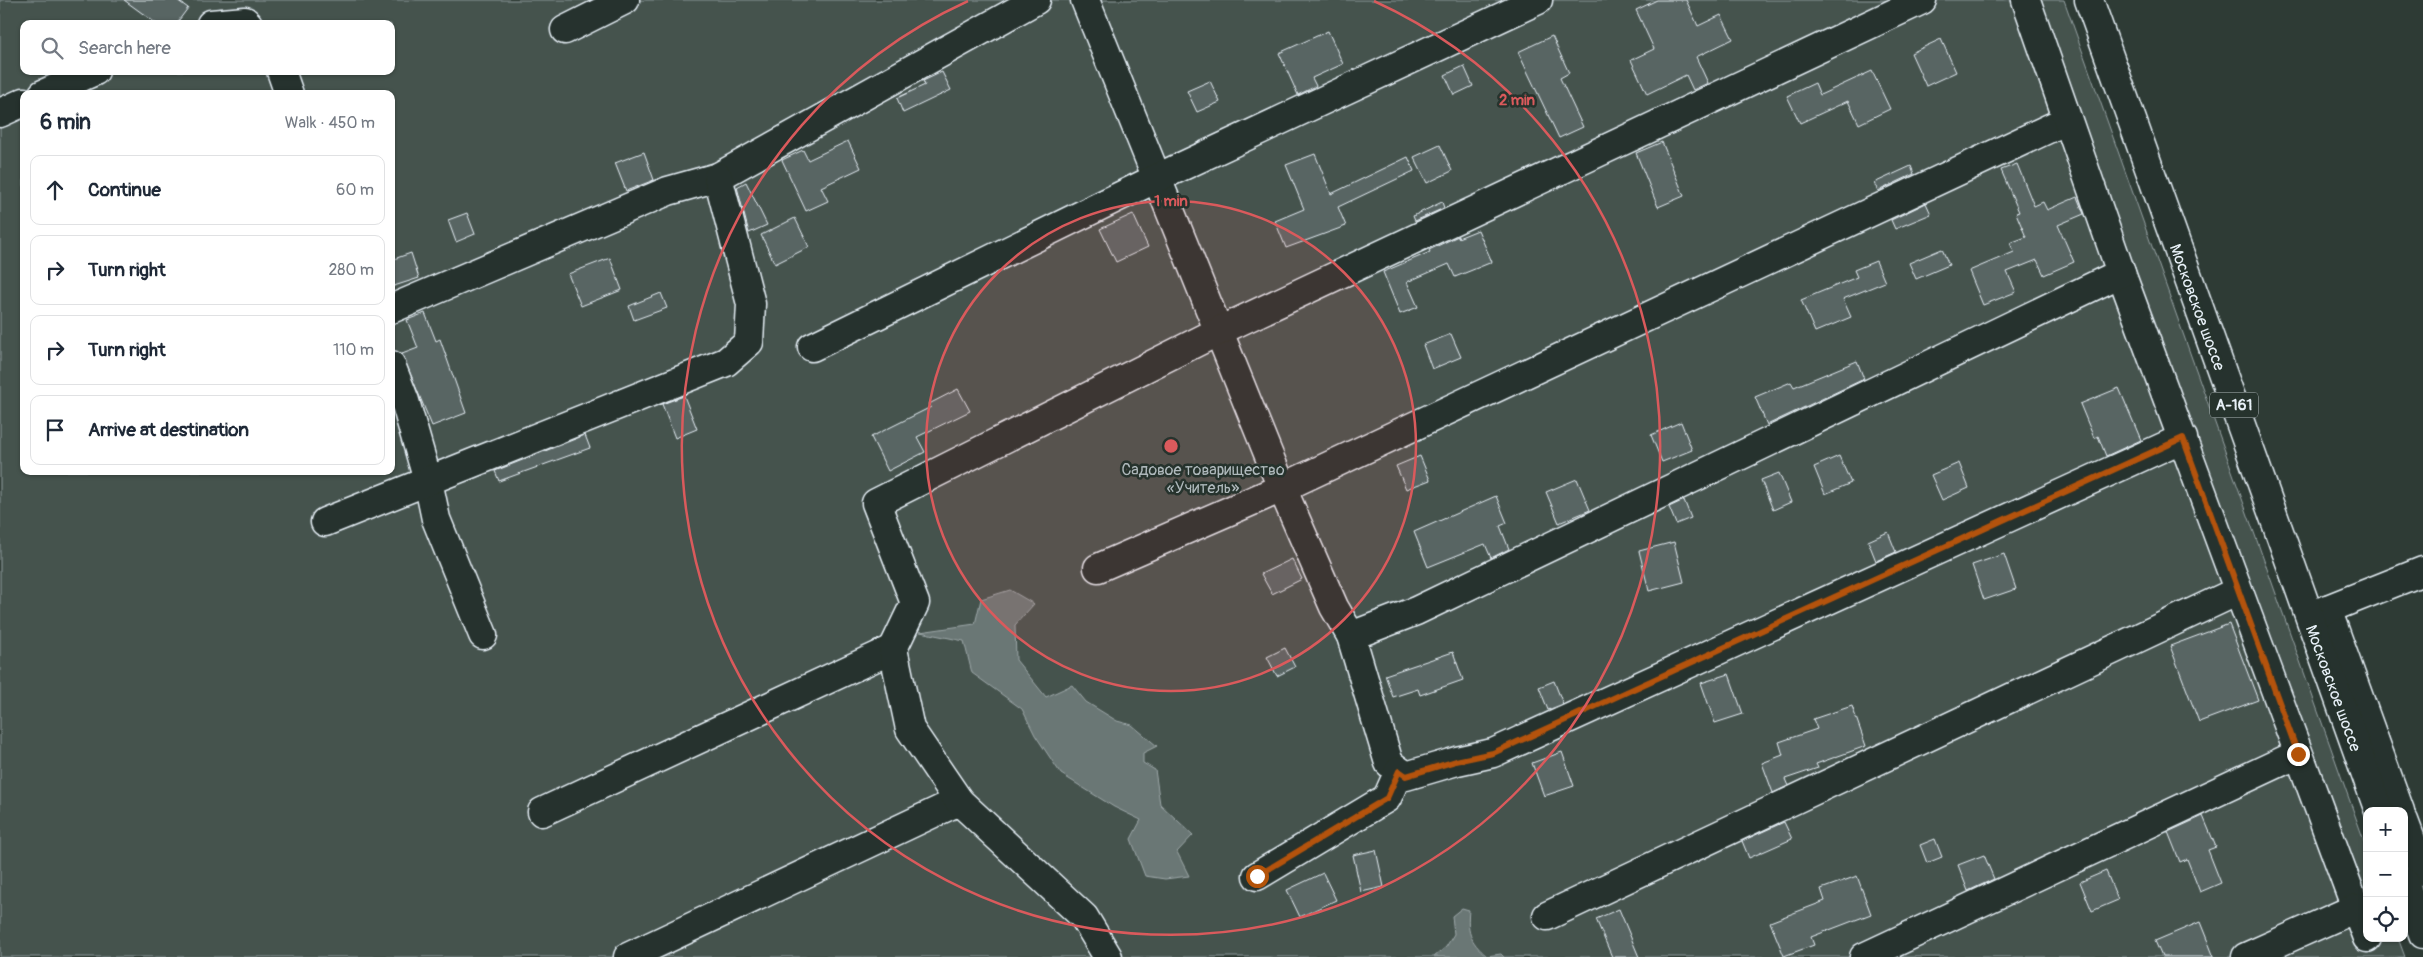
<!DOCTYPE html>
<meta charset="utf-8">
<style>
:root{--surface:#fff;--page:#f2f2f3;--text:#1f2937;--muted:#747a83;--line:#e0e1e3}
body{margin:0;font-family:Pangolin,sans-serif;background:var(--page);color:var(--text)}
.controls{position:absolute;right:15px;bottom:15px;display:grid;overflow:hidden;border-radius:10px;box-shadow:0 1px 4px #0004}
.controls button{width:45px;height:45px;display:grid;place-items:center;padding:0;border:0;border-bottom:1px solid var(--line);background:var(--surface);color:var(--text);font:25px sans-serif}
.stop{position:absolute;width:15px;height:15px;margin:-11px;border:4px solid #b45309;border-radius:50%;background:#fff}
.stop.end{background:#b45309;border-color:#fff;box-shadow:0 1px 5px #0008}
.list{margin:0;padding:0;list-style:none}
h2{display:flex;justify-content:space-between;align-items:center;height:65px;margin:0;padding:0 20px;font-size:21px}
h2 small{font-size:16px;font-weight:400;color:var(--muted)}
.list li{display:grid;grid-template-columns:32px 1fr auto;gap:15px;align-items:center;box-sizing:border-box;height:70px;margin:0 10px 10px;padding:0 10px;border:1px solid var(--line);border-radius:10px}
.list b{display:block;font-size:19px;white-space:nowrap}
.list em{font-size:16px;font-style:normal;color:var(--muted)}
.icon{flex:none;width:28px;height:28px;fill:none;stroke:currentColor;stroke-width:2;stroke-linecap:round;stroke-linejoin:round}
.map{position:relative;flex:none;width:2423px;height:957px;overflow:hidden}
.search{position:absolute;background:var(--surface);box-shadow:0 1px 4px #0004;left:20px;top:20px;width:375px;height:55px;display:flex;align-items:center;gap:12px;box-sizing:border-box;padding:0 18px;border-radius:10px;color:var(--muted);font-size:19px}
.panel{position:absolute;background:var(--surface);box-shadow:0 1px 4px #0004;left:20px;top:90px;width:375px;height:385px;border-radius:10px}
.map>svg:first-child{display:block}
.green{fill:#45524e;stroke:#96a2a3;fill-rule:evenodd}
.water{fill:#6b7775;stroke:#9da8a9}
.building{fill:#596563;stroke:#e8f1f8}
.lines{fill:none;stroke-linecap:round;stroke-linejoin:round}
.minor-casing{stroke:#e8f1f8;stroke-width:31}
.highway-casing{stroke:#e8f1f8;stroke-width:31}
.minor{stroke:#26332d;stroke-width:28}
.highway{stroke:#26332d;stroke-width:28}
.route{stroke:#b45309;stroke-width:6}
.ring{fill:none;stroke:#da5a5c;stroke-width:2.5}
.labels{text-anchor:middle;stroke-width:5;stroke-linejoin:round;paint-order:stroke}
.shield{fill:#26332d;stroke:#aeb8bb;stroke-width:1}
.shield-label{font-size:15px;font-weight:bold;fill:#e8f1f8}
.street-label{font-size:16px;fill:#e8f1f8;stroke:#26332d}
.park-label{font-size:16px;fill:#afb9bc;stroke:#26332d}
.centre{fill:#da5a5c;stroke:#26332d;stroke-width:2.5}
.ring-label{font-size:15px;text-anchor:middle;font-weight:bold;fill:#da5a5c;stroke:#26332d;stroke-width:5;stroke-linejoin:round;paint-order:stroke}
</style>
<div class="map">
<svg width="2423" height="957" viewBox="0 0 2423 957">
<rect width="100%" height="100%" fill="#2e3b35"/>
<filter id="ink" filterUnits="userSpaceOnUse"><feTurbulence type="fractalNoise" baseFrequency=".02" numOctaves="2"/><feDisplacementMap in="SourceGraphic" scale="10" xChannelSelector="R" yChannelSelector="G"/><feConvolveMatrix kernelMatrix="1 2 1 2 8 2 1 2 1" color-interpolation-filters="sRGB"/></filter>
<g filter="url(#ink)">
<!-- green -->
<path class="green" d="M 0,0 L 2064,0 L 2367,849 L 2367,938 L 2398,938 L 2405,957 L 0,957 ZM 24,24 L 391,24 L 391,71 L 24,71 ZM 24,94 L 391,94 L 391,471 L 24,471 Z"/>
<!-- water -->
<g class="water">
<polygon points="1010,590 1034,604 1015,625 1016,660 1046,697 1072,685 1086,702 1117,721 1132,725 1157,746 1143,753 1143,763 1155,770 1160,804 1193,835 1177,852 1189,876 1165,879 1145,876 1131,839 1141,820 1114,807 1061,774 1035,735 1022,709 972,673 964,641 920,632 975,624 981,599"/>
<path d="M 1462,908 L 1469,910 C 1467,931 1469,941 1487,956 L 1501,954 L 1504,957 L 1434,957 L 1446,947 L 1454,934 L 1452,916 Z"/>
</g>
<!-- building -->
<g class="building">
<polygon points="124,0 177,0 188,8 176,24 157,24"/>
<polygon points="1657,0 1686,0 1698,26 1721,15 1733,39 1696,57 1708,83 1693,90 1686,75 1647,94 1631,60 1654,49 1636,10"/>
<polygon points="1328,31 1343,64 1312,78 1316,86 1298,95 1279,53"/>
<polygon points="1552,36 1569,73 1560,78 1583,127 1559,138 1518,52"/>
<polygon points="1941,39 1956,72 1926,86 1911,53"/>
<polygon points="1464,66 1473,86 1454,95 1445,75"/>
<polygon points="1872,71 1890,109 1859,124 1848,101 1800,123 1787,96 1815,83 1820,95"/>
<polygon points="942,72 951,90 903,113 897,98 925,85 923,81"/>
<polygon points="1210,81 1220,102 1197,112 1187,91"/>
<polygon points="848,141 861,168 821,187 828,201 806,211 782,160 803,150 808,160"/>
<polygon points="1662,142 1684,196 1658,207 1636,153"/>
<polygon points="1440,145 1452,171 1427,183 1414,157"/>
<polygon points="644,152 654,180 626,191 615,163"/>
<polygon points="1315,154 1331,194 1408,157 1414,171 1338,207 1346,226 1286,248 1275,221 1304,209 1286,165"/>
<polygon points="2017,164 2034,206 2043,202 2047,210 2077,197 2084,214 2058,225 2074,262 2044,275 2037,260 2007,272 2016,292 1983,305 1969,271 2014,252 2010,243 2026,237 2016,213 2019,212 2001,170"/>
<polygon points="1911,166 1914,174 1878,191 1874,183"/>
<polygon points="746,182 767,225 749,233 737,187"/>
<polygon points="1442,202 1444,208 1415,221 1413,216"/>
<polygon points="1926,203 1931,214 1895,229 1891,220"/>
<polygon points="467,213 475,234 456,242 448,220"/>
<polygon points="1133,214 1148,247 1116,262 1100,229"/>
<polygon points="795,218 809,247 775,264 761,235"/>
<polygon points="1478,230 1492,262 1455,277 1449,264 1407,282 1418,307 1400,314 1383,272 1430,252 1429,250 1458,236 1458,238"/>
<polygon points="1942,249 1949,265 1916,279 1909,263"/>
<polygon points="411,253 419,278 391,287 391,260"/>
<polygon points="610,258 622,290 581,306 568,274"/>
<polygon points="1876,261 1885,282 1843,299 1851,317 1815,332 1801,300 1857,277 1854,270"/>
<polygon points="661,293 667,308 634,320 629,306"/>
<polygon points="425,313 436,341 440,339 466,413 432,426 402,354 418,348 407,320"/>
<polygon points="1451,334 1461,357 1432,369 1423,345"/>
<polygon points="1857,361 1864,379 1767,425 1755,397 1791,382 1794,387"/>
<polygon points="2119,388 2141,440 2106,456 2098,436 2094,438 2080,404"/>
<polygon points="958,389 970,411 917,437 925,452 888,471 871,437 931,407 929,404"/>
<polygon points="684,396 697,429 675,438 662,404"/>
<polygon points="1681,422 1692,450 1662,462 1651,435"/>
<polygon points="585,435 590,448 499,481 495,471"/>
<polygon points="1420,456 1430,480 1406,489 1396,466"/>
<polygon points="1839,456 1851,483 1825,494 1814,467"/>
<polygon points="1959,463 1969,488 1942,500 1931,475"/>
<polygon points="1779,473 1791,502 1773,510 1761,480"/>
<polygon points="1577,479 1590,510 1559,523 1546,492"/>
<polygon points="1496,496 1507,523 1500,526 1509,549 1491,558 1485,544 1428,567 1414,532"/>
<polygon points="1684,500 1691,518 1676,524 1669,507"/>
<polygon points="1888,532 1896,552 1876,561 1868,541"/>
<polygon points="1674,542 1684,582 1649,591 1639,551"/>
<polygon points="2004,554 2016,589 1984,600 1972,565"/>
<polygon points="1292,559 1302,579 1272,594 1261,574"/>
<polygon points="2229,624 2258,700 2199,722 2170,646"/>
<polygon points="1285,648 1295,667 1277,676 1267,657"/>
<polygon points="1453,652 1463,680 1420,695 1418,689 1393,697 1385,675"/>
<polygon points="1729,674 1743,714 1715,723 1701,683"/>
<polygon points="1554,681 1563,704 1548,710 1539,687"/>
<polygon points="1852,706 1866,746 1816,764 1818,768 1785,779 1788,786 1773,793 1762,763 1783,755 1779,742 1817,729 1813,719"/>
<polygon points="1562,752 1574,786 1544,796 1532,763"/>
<polygon points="2203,816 2216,847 2208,850 2221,883 2200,892 2187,859 2180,862 2168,832"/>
<polygon points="1784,822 1792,839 1749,858 1742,841"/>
<polygon points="1935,839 1942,857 1927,863 1920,845"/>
<polygon points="1376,850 1384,887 1361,892 1353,855"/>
<polygon points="1984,855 1994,879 1968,891 1958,865"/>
<polygon points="2106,871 2118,900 2092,911 2080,882"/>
<polygon points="1323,873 1336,900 1300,917 1287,890"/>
<polygon points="1857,876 1871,914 1811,937 1814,945 1784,956 1770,922 1825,901 1821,889"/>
<polygon points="1619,909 1639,957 1612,957 1596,919"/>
<polygon points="2200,922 2214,957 2162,957 2155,941"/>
</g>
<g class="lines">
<!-- minor casing -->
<g class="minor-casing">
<g id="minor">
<polyline points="1085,0 1282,488 1334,607 1351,636 1389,763 1406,776 1457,761 1493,753 2183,438"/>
<polyline points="211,24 245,21 248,24"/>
<polyline points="565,30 625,0"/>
<polyline points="281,71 289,94"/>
<polyline points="43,94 95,71"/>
<polyline points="0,113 24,102"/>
<polyline points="2121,273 2367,938"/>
<polyline points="391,309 668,191 718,177 1036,0"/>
<polyline points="812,347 1157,178 1538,0"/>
<polyline points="391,365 405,401 428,481 436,519 483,635"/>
<polyline points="325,522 726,362 749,342 751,304 718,177"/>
<polyline points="1098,568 1282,488 2067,120"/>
<polyline points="2327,609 2400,811"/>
<polyline points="2310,616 2423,571"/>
<polyline points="1351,636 1416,611 2121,273 2026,0"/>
<polyline points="542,812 893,649"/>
<polyline points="2404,821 2423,872"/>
<polyline points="1257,876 1387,798 1399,771"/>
<polyline points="1547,916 2238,591"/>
<polyline points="628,957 959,801"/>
<polyline points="1108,957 1084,917 959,801 910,729 893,649 915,603 876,503 1219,331 1922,0"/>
<polyline points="1864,957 2298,754"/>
<polyline points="2246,957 2356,908"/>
</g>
</g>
<!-- highway casing -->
<g class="highway-casing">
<g id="highway">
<polyline points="2089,0 2379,811"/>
<polyline points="2404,882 2423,934"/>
</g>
</g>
<!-- minor -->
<use href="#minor" class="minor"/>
<!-- highway -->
<use href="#highway" class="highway"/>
</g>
</g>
<g class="lines" filter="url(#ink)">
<!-- route -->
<polyline class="route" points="1257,876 1387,798 1399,771 1406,776 1456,761 1493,753 2183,438 2298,754"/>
</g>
<!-- distance rings -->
<circle cx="1171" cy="446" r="245" fill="#da5a5c" fill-opacity=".12"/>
<g class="ring">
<circle cx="1171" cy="446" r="245"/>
<path d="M1374 1A489 489 0 1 1 968 1"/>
</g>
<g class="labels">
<!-- shield labels -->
<rect class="shield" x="2210" y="392.5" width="48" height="25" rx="4"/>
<g class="shield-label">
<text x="2234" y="410">А-161</text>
</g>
<!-- street labels -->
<g class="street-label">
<text transform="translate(2198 307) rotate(70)" y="6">Московское шоссе</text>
<text transform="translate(2334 688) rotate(70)" y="6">Московское шоссе</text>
</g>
<!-- park labels -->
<g class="park-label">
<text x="1203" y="475">Садовое товарищество<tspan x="1203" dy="18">«Учитель»</tspan></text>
</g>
</g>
<circle cx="1171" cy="446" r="8" class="centre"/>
<g class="ring-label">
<text x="1517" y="105">2 min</text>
<text x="1171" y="206">1 min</text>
</g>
</svg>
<div class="controls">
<button>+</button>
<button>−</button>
<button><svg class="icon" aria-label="locate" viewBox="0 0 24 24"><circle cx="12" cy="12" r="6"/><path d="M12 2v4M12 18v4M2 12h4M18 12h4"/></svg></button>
</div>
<div class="stop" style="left:1257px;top:876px"></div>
<div class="stop end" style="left:2298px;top:754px"></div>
<div class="search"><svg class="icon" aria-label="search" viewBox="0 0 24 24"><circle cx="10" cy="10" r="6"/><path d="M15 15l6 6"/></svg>Search here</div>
<section class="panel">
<h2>6 min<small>Walk · 450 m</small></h2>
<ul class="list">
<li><svg class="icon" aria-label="ahead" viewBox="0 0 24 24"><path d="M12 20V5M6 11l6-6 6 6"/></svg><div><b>Continue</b></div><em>60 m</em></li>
<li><svg class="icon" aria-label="right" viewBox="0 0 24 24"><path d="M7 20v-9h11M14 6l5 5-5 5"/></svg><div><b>Turn right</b></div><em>280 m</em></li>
<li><svg class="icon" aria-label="right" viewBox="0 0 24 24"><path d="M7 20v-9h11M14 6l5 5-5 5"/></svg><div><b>Turn right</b></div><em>110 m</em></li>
<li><svg class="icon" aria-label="arrive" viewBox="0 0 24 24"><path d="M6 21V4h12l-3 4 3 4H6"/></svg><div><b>Arrive at destination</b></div></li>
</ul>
</section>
</div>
